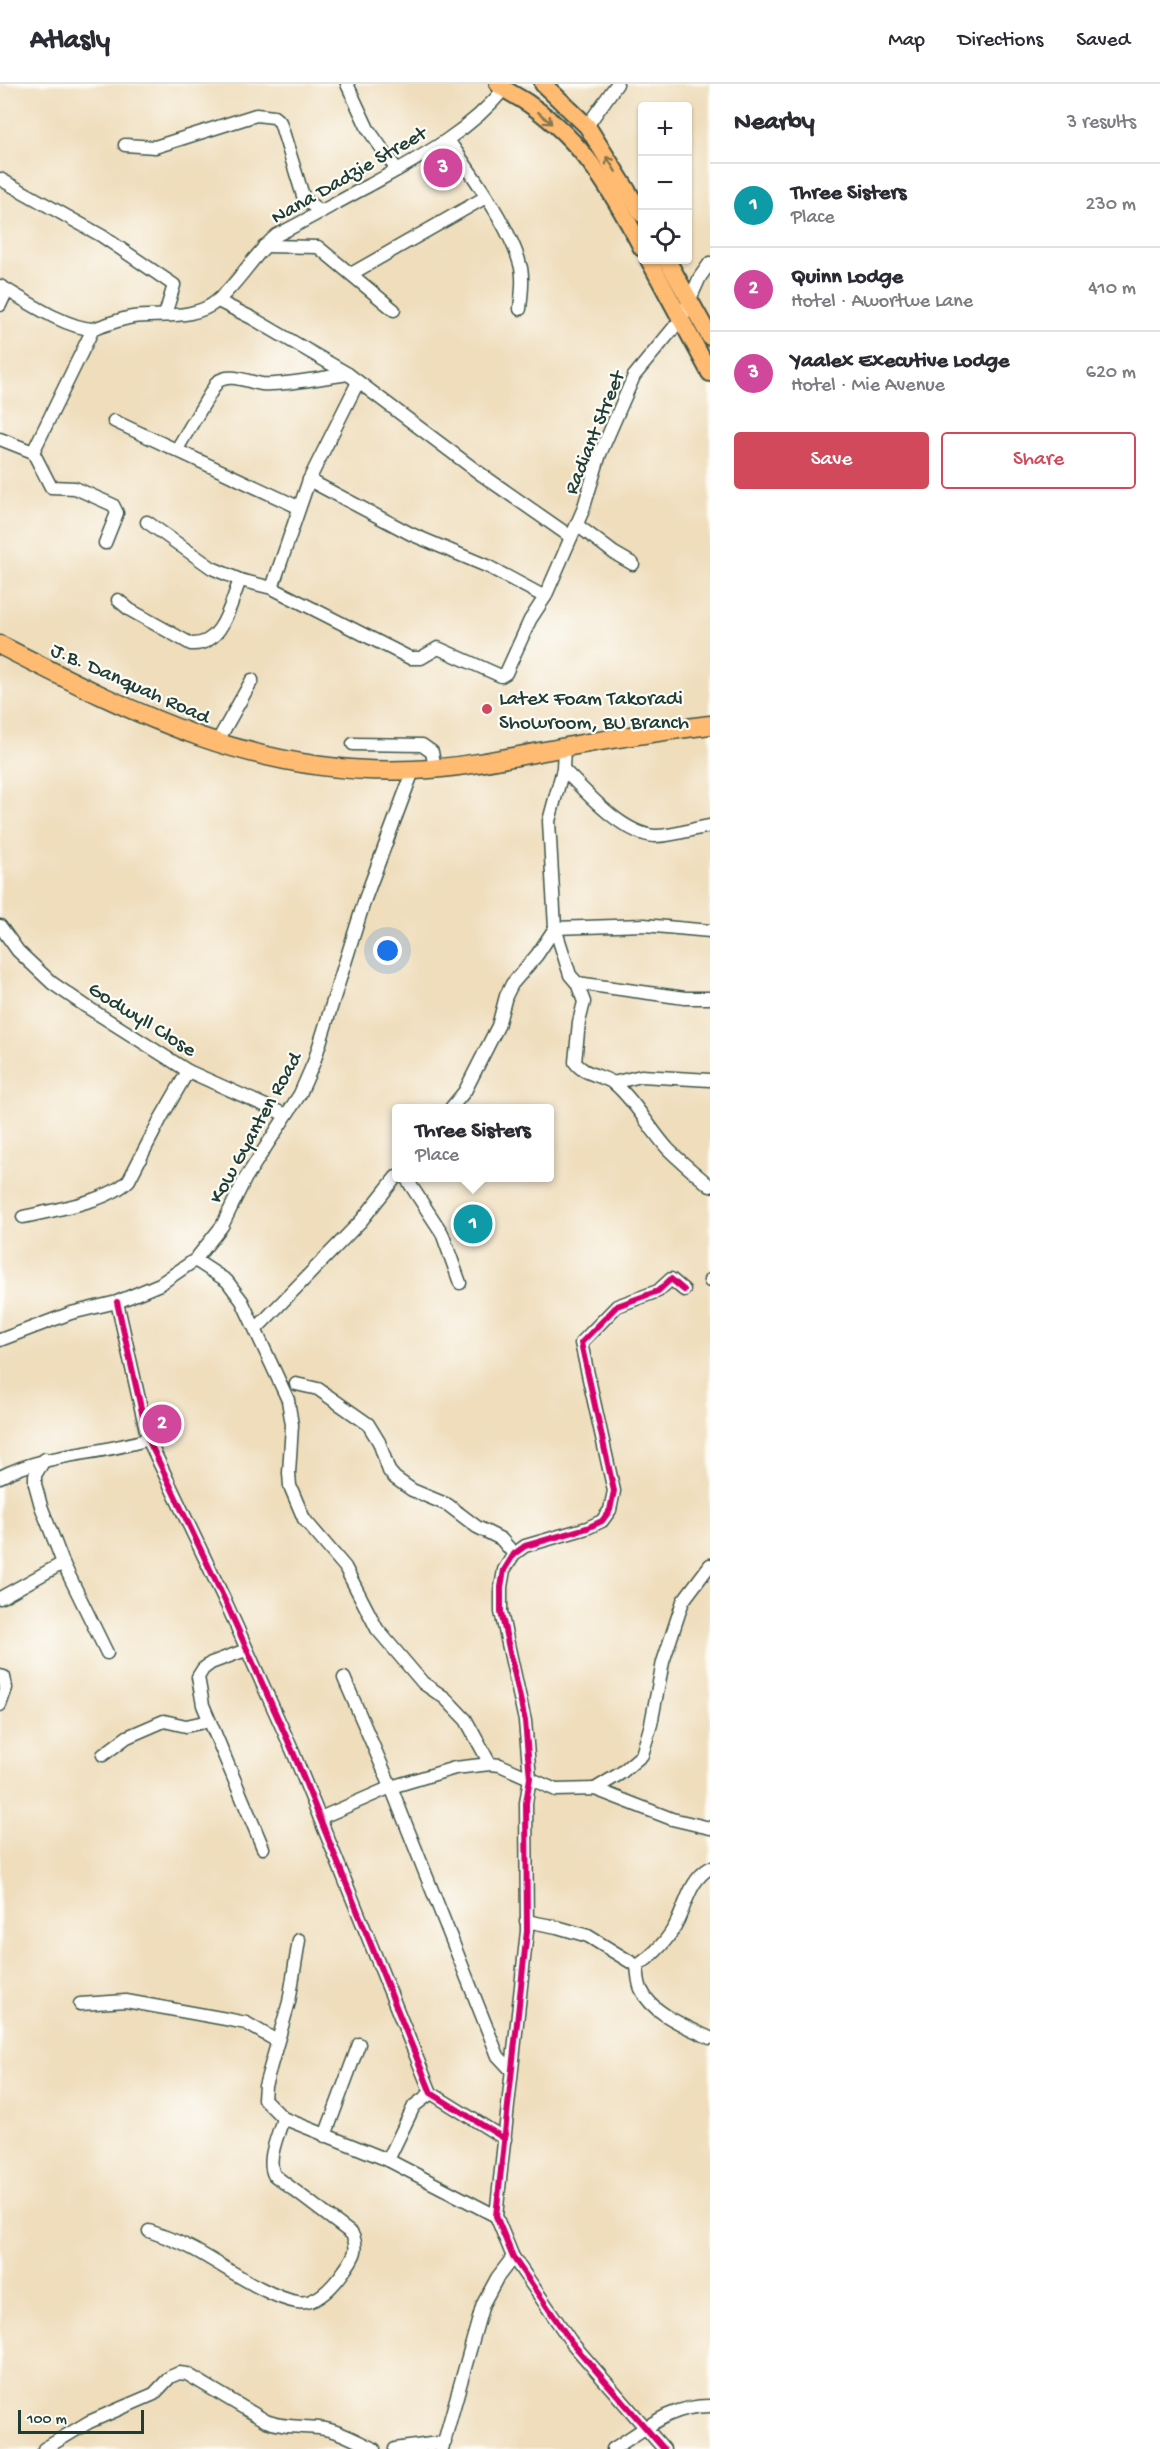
<!DOCTYPE html>
<meta charset="utf-8">
<style>
:root{--surface:#fff;--page:#f7f7f7;--text:#2b2b33;--muted:#7c7c81;--line:#e1e1e2;--accent:#d1495b}
body{margin:0;font-family:"Gochi Hand",sans-serif;background:var(--page);color:var(--text)}
.controls{position:absolute;right:18px;top:18px;display:grid;overflow:hidden;border-radius:6px;box-shadow:0 2px 4px #0004}
.controls button{width:54px;height:54px;display:grid;place-items:center;padding:0;border:0;border-bottom:2px solid var(--line);background:var(--surface);color:var(--text);font:30px sans-serif}
.scale{position:absolute;left:18px;bottom:15px;width:126px;box-sizing:border-box;padding-left:6px;border:3px solid #1f3d34;border-top:0;font-size:16px;line-height:21px;white-space:nowrap;color:#1f3d34;-webkit-text-stroke:4px #fdfcf7;paint-order:stroke}
.you{position:absolute;left:388px;top:867px;width:21px;height:21px;margin:-15px;border:4px solid #fff;border-radius:50%;background:#1a73e8;box-shadow:0 0 0 9px #1a73e833}
.badge{display:grid;place-items:center;width:39px;height:39px;border-radius:50%;background:var(--accent);color:#fff;font-size:20px;font-weight:700}
.pin{position:absolute;translate:-50% -50%;border:3px solid #fff;box-shadow:0 2px 6px #0006}
.popup{position:absolute;left:392px;top:1020px;width:162px;height:78px;box-sizing:border-box;display:grid;place-content:center;border-radius:6px;background:var(--surface);filter:drop-shadow(0 2px 4px #0005);font-size:20px;white-space:nowrap;color:var(--muted)}
.popup b{font-size:22px;color:var(--text)}
.popup::after{content:'';position:absolute;left:50%;top:100%;margin-left:-12px;border:12px solid transparent;border-top-color:var(--surface)}
.list{margin:0;padding:0;list-style:none}
h2{display:flex;justify-content:space-between;align-items:center;height:78px;margin:0;padding:0 24px;font-size:26px}
h2 small{font-size:20px;font-weight:400;color:var(--muted)}
.list li{display:grid;grid-template-columns:39px 1fr auto;gap:18px;align-items:center;box-sizing:border-box;height:84px;padding:0 24px;border-top:2px solid var(--line)}
.list b{display:block;font-size:22px;white-space:nowrap}
.list p{margin:0;font-size:20px;white-space:nowrap;color:var(--muted)}
.list em{font-size:20px;font-style:normal;color:var(--muted)}
.actions{display:flex;gap:12px;padding:18px 24px}
.actions a{flex:1;padding:14px 0;border:2px solid var(--accent);border-radius:6px;text-align:center;font-size:21px;color:var(--accent)}
.actions .main{background:var(--accent);color:#fff}
.icon{flex:none;width:33px;height:33px;fill:none;stroke:currentColor;stroke-width:2;stroke-linecap:round;stroke-linejoin:round}
.map{position:relative;flex:none;width:710px;height:2365px;overflow:hidden}
header{display:flex;align-items:center;gap:36px;box-sizing:border-box;height:84px;padding:0 30px;background:var(--surface);border-bottom:2px solid var(--line)}
header strong{font-size:28px}
nav{display:flex;gap:33px;margin-inline-start:auto;font-size:21px}
main{display:flex}
aside{flex:1;background:var(--surface)}
.map>svg:first-child{display:block}
.lines{fill:none;stroke-linecap:round;stroke-linejoin:round}
.minor-casing{stroke:#3e5548;stroke-width:15}
.major-casing{stroke:#3e5548;stroke-width:20}
.highway-casing{stroke:#3e5548;stroke-width:21}
.minor{stroke:#fff;stroke-width:12}
.major{stroke:#ffbb71;stroke-width:16}
.highway{stroke:#ffbb71;stroke-width:18}
.cycleway-casing{stroke:#fdfcf7;stroke-width:10}
.cycleway{stroke:#d6006c;stroke-width:6}
.oneway{stroke:#84764f}
.poi-dot{fill:#d1495b;stroke:#fdfcf7;stroke-width:2}
.labels{text-anchor:middle;stroke-width:4.5;stroke-linejoin:round;paint-order:stroke}
.street-label{font-size:21px;fill:#1f3d34;stroke:#fdfcf7}
.poi-label{font-size:21px;fill:#1f3d34;stroke:#fdfcf7;text-anchor:start}
</style>
<header>
<strong>Atlasly</strong>
<nav><a>Map</a><a>Directions</a><a>Saved</a></nav>
</header>
<main>
<div class="map">
<svg width="710" height="2365" viewBox="0 0 710 2365">
<rect width="100%" height="100%" fill="#fdfcf7"/>
<filter id="ink" filterUnits="userSpaceOnUse"><feTurbulence type="fractalNoise" baseFrequency=".0167" numOctaves="2"/><feDisplacementMap in="SourceGraphic" scale="12" xChannelSelector="R" yChannelSelector="G"/><feConvolveMatrix kernelMatrix="1 2 1 2 8 2 1 2 1" color-interpolation-filters="sRGB"/></filter>
<filter id="wash" filterUnits="userSpaceOnUse"><feTurbulence type="fractalNoise" baseFrequency=".008" numOctaves="4" result="noise"/><feDisplacementMap in="SourceGraphic" scale="24" xChannelSelector="R" yChannelSelector="G"/><feGaussianBlur stdDeviation="1.35" result="paint"/><feColorMatrix in="noise" values="0 0 0 0 0 0 0 0 0 0 0 0 0 0 0 0 0 1.4 0 .05"/><feComposite in="paint" operator="in"/></filter>
<g filter="url(#wash)">
<rect width="100%" height="100%" fill="#efddbb"/>
</g>
<g filter="url(#ink)">
<g class="lines">
<!-- minor casing -->
<g class="minor-casing">
<g id="minor">
<polyline points="347,0 368,45 397,86"/>
<polyline points="587,42 617,0"/>
<path d="M 448,56 C 471,89 512,145 521,184 C 524,197 521,212 520,225"/>
<polyline points="125,61 155,63 256,31 274,33 280,38 304,115 321,128"/>
<polyline points="0,95 102,152 174,201 165,231"/>
<polyline points="264,162 318,163 394,226"/>
<polyline points="351,190 486,113"/>
<path d="M 0,202 C 25,216 65,244 93,245"/>
<polyline points="218,217 252,234 348,290 478,388 571,453"/>
<polyline points="0,221 7,206"/>
<polyline points="358,298 309,396 272,504 410,574 421,574 438,564 501,592 506,589 530,536 545,513"/>
<polyline points="114,337 298,423"/>
<polyline points="0,355 33,368"/>
<path d="M 177,365 L 217,298 C 230,288 247,298 262,300 C 281,302 326,293 348,290"/>
<path d="M 33,368 L 93,245 C 106,241 120,235 133,233 C 160,230 196,236 218,216 C 240,197 254,170 277,151 C 309,135 339,117 370,101 C 419,74 469,48 504,5"/>
<polyline points="33,368 51,403 75,404 113,421 117,429 105,459"/>
<polyline points="309,396 411,450 489,483 545,513 583,426 600,370 634,292 681,235 700,193 710,179"/>
<polyline points="147,438 212,484 240,496 272,504"/>
<polyline points="577,441 614,469 633,480"/>
<path d="M 118,516 L 130,526 L 191,560 C 223,562 230,520 240,496"/>
<polyline points="216,660 252,596"/>
<polyline points="353,660 422,661 432,668 435,684"/>
<path d="M 563,685 C 585,707 622,750 655,752 C 674,752 691,745 710,742"/>
<polyline points="0,842 18,867 52,899 87,923 188,987 286,1031"/>
<polyline points="710,847 644,841 555,844 570,891 577,899 685,914 710,914"/>
<path d="M 577,899 L 584,918 L 579,938 L 575,978 C 583,991 603,991 615,1000 C 636,1018 649,1044 668,1065 C 681,1078 696,1090 710,1102"/>
<polyline points="613,999 641,992 710,996"/>
<polyline points="451,1024 465,1007 498,942 506,912 512,900 537,871 555,844 549,737 563,685 564,663"/>
<polyline points="406,1094 442,1149 460,1199"/>
<path d="M 23,1133 C 53,1126 108,1118 129,1096 L 161,1034 L 188,987"/>
<polyline points="195,1176 227,1197 242,1217 288,1316 292,1341 289,1389 290,1402 304,1435 345,1483 377,1545 423,1599 445,1614 466,1636 490,1680"/>
<polyline points="710,1197 710,1196"/>
<polyline points="117,1218 148,1355 227,1521 293,1668 431,2009 505,2055"/>
<polyline points="256,1245 361,1137 396,1093"/>
<polyline points="0,1256 71,1229 117,1218 160,1200 195,1176 222,1142 245,1095 300,1010 314,978 365,815 413,687"/>
<polyline points="296,1300 318,1305 368,1340 379,1358 389,1387 395,1394 412,1406 448,1421 477,1443 501,1455 514,1470"/>
<polyline points="45,1375 35,1391 35,1400 41,1422 63,1479 107,1569"/>
<path d="M 0,1393 C 49,1368 96,1372 148,1355"/>
<polyline points="0,1514 63,1479"/>
<polyline points="246,1566 211,1579 203,1585 198,1593 203,1621 263,1764"/>
<polyline points="0,1592 4,1593 6,1604 0,1621"/>
<polyline points="344,1594 391,1703 498,1972 511,1986"/>
<polyline points="103,1671 127,1653 164,1637 186,1642 209,1637"/>
<polyline points="595,1705 621,1689 642,1671 651,1640 663,1578 683,1517 710,1481"/>
<polyline points="320,1734 391,1703 455,1684 490,1680 500,1681 556,1706 595,1705 672,1735 710,1744"/>
<path d="M 526,1837 L 557,1843 L 588,1852 L 637,1882 C 638,1889 638,1898 641,1905 C 652,1930 687,1943 710,1954"/>
<polyline points="299,1856 289,1918 265,2002 264,2015 283,2034 388,2076 496,2132"/>
<path d="M 637,1882 C 654,1871 670,1854 678,1836 C 687,1817 691,1795 710,1784"/>
<polyline points="80,1920 126,1917 226,1935 246,1939 277,1957"/>
<polyline points="325,2052 359,1960"/>
<polyline points="388,2076 414,2022 431,2009"/>
<path d="M 149,2147 C 163,2152 178,2157 191,2164 C 220,2179 266,2213 297,2218 C 316,2222 334,2201 344,2187 C 353,2174 360,2166 352,2150 L 274,2091 C 266,2075 279,2050 283,2034"/>
<path d="M 44,2365 L 89,2338 L 154,2310 L 170,2293 L 179,2289 L 187,2290 L 266,2337 C 284,2344 301,2342 319,2344 C 338,2346 356,2357 374,2365"/>
<polyline points="395,2365 445,2358"/>
<polyline points="442,2365 483,2220 497,2194 513,2173"/>
<path d="M 613,2365 C 647,2344 669,2322 710,2322"/>
<polyline points="664,2365 572,2259 513,2173 496,2132 527,1847 526,1719 530,1694 525,1637 501,1528 501,1503 504,1486 514,1470 525,1462 587,1444 602,1437 610,1426 614,1407 581,1259 617,1222 658,1207 671,1195 684,1206"/>
</g>
</g>
<!-- major casing -->
<g class="major-casing">
<g id="major">
<path d="M 498,0 C 507,8 519,13 529,20 C 584,58 612,107 642,164"/>
<polyline points="543,0 587,42 642,130"/>
<polyline points="649,176 710,289"/>
<polyline points="667,176 710,253"/>
</g>
</g>
<!-- highway casing -->
<g class="highway-casing">
<path id="highway" d="M 0,561 C 135,630 256,693 413,686 C 464,684 516,672 566,663 C 614,654 662,647 710,641"/>
</g>
<!-- minor -->
<use href="#minor" class="minor"/>
<!-- major -->
<use href="#major" class="major"/>
<!-- highway -->
<use href="#highway" class="highway"/>
<!-- cycleway casing -->
<g class="cycleway-casing">
<g id="cycleway">
<polyline points="117,1218 148,1355 227,1521 293,1668 431,2009 505,2055"/>
<polyline points="664,2365 572,2259 513,2173 496,2132 527,1847 526,1719 530,1694 525,1637 501,1528 501,1503 504,1486 514,1470 525,1462 587,1444 602,1437 610,1426 614,1407 581,1259 617,1222 658,1207 671,1195 684,1206"/>
</g>
</g>
<!-- cycleway -->
<use href="#cycleway" class="cycleway"/>
</g>
<!-- one-way arrows -->
<defs><path id="oneway-shaft" d="M-6 0H5M1.5-3L5.5 0L1.5 3" fill="none" stroke-width="1.6" stroke-linecap="round" stroke-linejoin="round" transform="scale(1.5)"/></defs>
<g class="oneway">
<use href="#oneway-shaft" transform="translate(545 34) rotate(41)"/>
<use href="#oneway-shaft" transform="translate(611 80) rotate(-122)"/>
</g>
</g>
<!-- markers -->
<circle class="poi-dot" cx="487" cy="625" r="6"/>
<g class="labels">
<!-- street labels -->
<g class="street-label">
<text transform="translate(348 90) rotate(-30)" y="7">Nana Dadzie Street</text>
<text transform="translate(593 348) rotate(-68)" y="7">Radiant Street</text>
<text transform="translate(131 598) rotate(24)" y="7">J.B. Danquah Road</text>
<text transform="translate(143 934) rotate(32)" y="7">Godwyll Close</text>
<text transform="translate(254 1043) rotate(-61)" y="7">Kow Gyanten Road</text>
</g>
<!-- poi labels -->
<g class="poi-label">
<text x="499" y="620">Latex Foam Takoradi<tspan x="499" dy="24">Showroom, BU Branch</tspan></text>
</g>
</g>
</svg>
<div class="controls">
<button>+</button>
<button>−</button>
<button><svg class="icon" aria-label="locate" viewBox="0 0 24 24"><circle cx="12" cy="12" r="6"/><path d="M12 2v4M12 18v4M2 12h4M18 12h4"/></svg></button>
</div>
<div class="scale">100 m</div>
<div class="you"></div>
<div class="pin badge" style="left:473px;top:1140px;background:#0f9aa8">1</div>
<div class="popup"><b>Three Sisters</b>Place</div>
<div class="pin badge" style="left:162px;top:1340px;background:#d1479c">2</div>
<div class="pin badge" style="left:443px;top:84px;background:#d1479c">3</div>
</div>
<aside>
<h2>Nearby<small>3 results</small></h2>
<ul class="list">
<li><span class="badge" style="background:#0f9aa8">1</span><div><b>Three Sisters</b><p>Place</p></div><em>230 m</em></li>
<li><span class="badge" style="background:#d1479c">2</span><div><b>Quinn Lodge</b><p>Hotel · Awortwe Lane</p></div><em>410 m</em></li>
<li><span class="badge" style="background:#d1479c">3</span><div><b>Yaalex Executive Lodge</b><p>Hotel · Mie Avenue</p></div><em>620 m</em></li>
</ul>
<div class="actions"><a class="main">Save</a><a>Share</a></div>
</aside>
</main>
